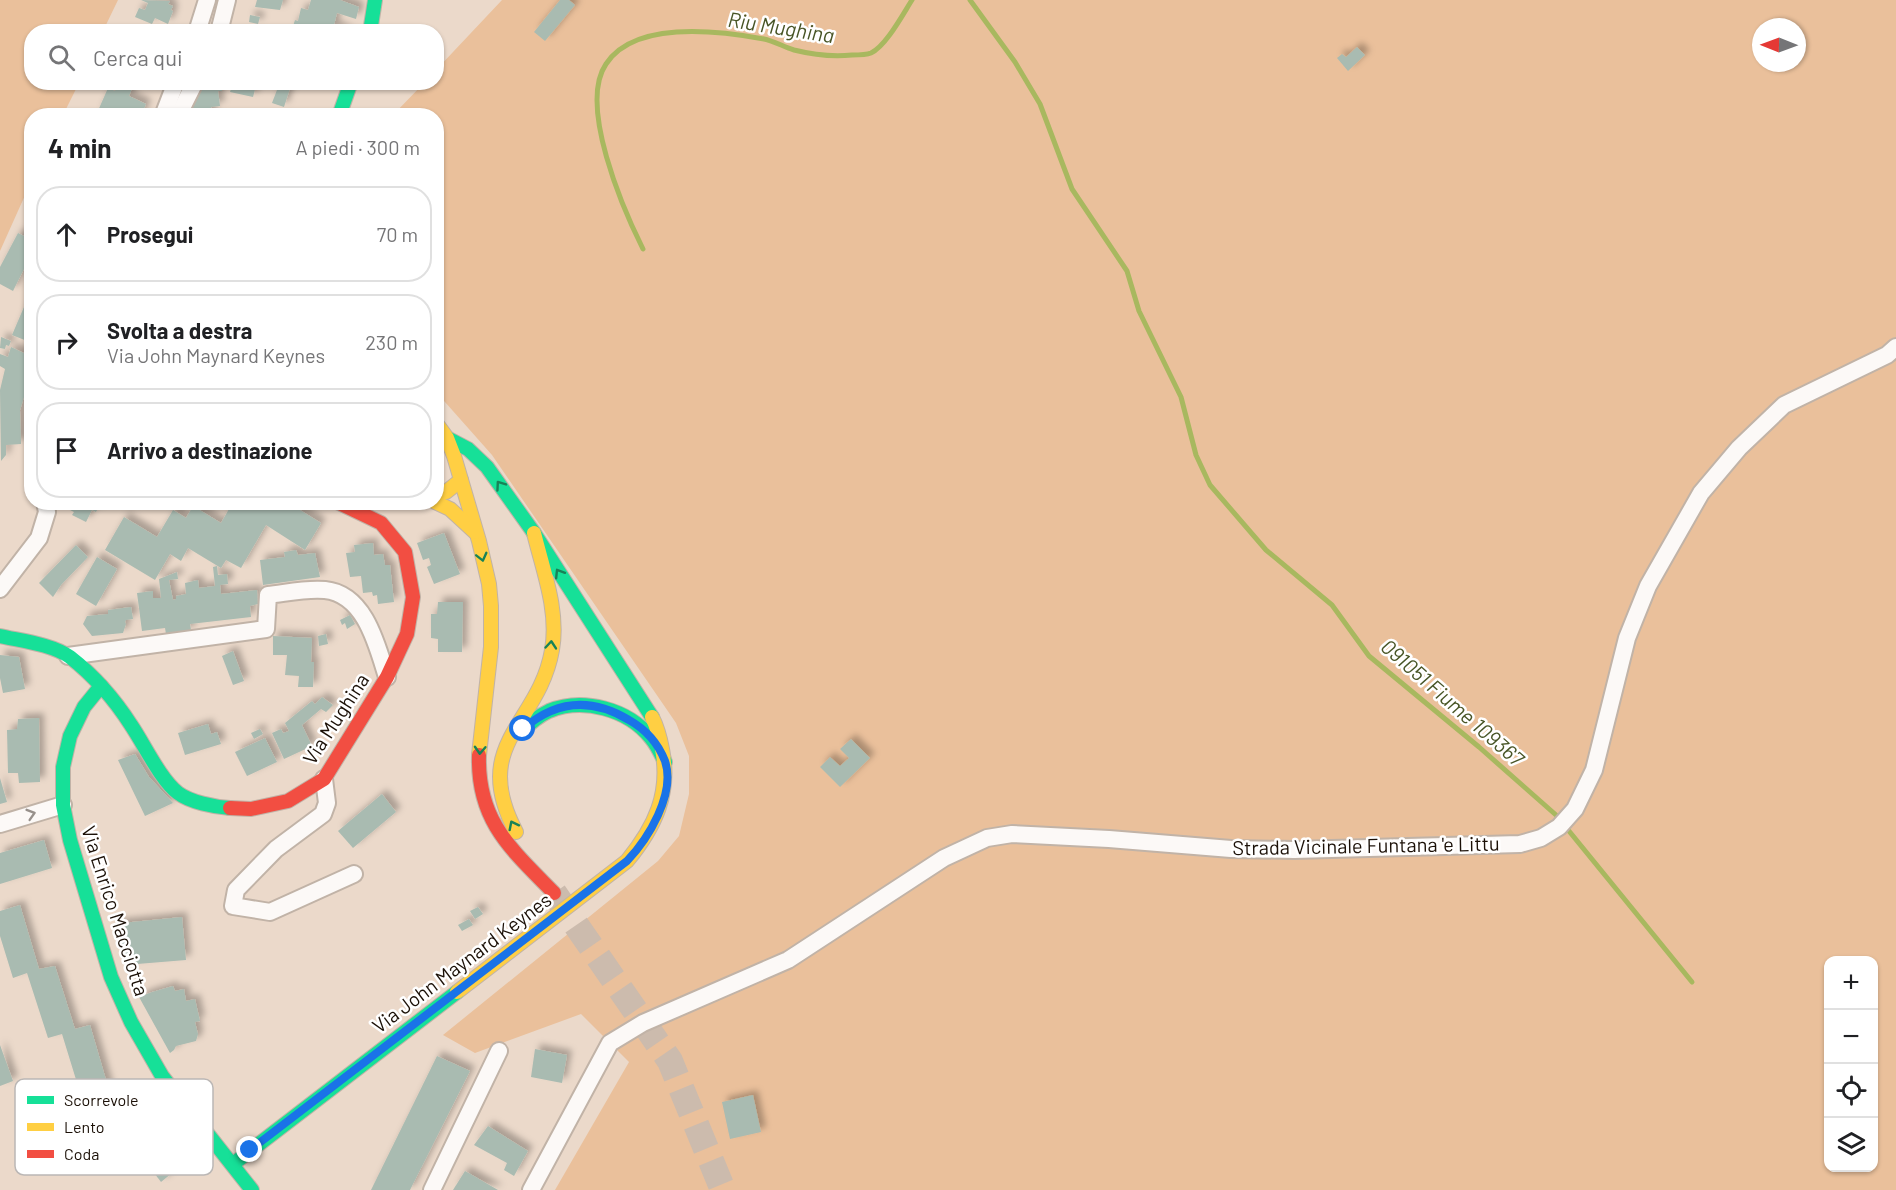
<!DOCTYPE html>
<html lang="it">
<meta charset="utf-8">
<style>
:root{--surface:#fff;--page:#f6f6f6;--text:#202124;--muted:#757577;--line:#e0e0e0}
body{margin:0;font-family:Barlow,sans-serif;background:var(--page);color:var(--text)}
.controls{position:absolute;right:18px;bottom:18px;display:grid;overflow:hidden;border-radius:12px;box-shadow:0 2px 4px #0004}
.controls button{width:54px;height:54px;display:grid;place-items:center;padding:0;border:0;border-bottom:2px solid var(--line);background:var(--surface);color:var(--text);font:30px sans-serif}
.compass{position:absolute;left:1752px;top:18px;width:54px;height:54px;border-radius:50%;background:var(--surface);box-shadow:0 2px 4px #0004;rotate:271deg}
.stop{position:absolute;width:18px;height:18px;margin:-14px;border:4px solid #1a73e8;border-radius:50%;background:#fff}
.stop.end{background:#1a73e8;border-color:#fff;box-shadow:0 2px 6px #0008}
.list{margin:0;padding:0;list-style:none}
h2{display:flex;justify-content:space-between;align-items:center;height:78px;margin:0;padding:0 24px;font-size:26px}
h2 small{font-size:20px;font-weight:400;color:var(--muted)}
.list li{display:grid;grid-template-columns:39px 1fr auto;gap:18px;align-items:center;box-sizing:border-box;height:96px;margin:0 12px 12px;padding:0 12px;border:2px solid var(--line);border-radius:24px}
.list b{display:block;font-size:22px;white-space:nowrap}
.list p{margin:0;font-size:20px;white-space:nowrap;color:var(--muted)}
.list em{font-size:20px;font-style:normal;color:var(--muted)}
.icon{flex:none;width:33px;height:33px;fill:none;stroke:currentColor;stroke-width:2;stroke-linecap:round;stroke-linejoin:round}
.map{position:relative;flex:none;width:1896px;height:1190px;overflow:hidden}
.search{position:absolute;background:var(--surface);box-shadow:0 2px 4px #0004;left:24px;top:24px;width:420px;height:66px;display:flex;align-items:center;gap:15px;box-sizing:border-box;padding:0 21px;border-radius:24px;color:var(--muted);font-size:22px}
.panel{position:absolute;background:var(--surface);box-shadow:0 2px 4px #0004;left:24px;top:108px;width:420px;height:402px;border-radius:24px}
.map>svg:first-child{display:block}
.green{fill:#eac09b;fill-rule:evenodd}
.lines{fill:none;stroke-linecap:round;stroke-linejoin:round}
.stream{stroke:#a8b85f;stroke-width:5}
.building{fill:#a9bbb1;filter:url(#shadow)}
.primary-tunnel{stroke:#ccbbad;stroke-width:26;stroke-dasharray:26 13;stroke-linecap:butt}
.street-casing{stroke:#c1b3a7;stroke-width:20}
.fast-casing{stroke:#c1b3a7;stroke-width:16}
.slow-casing{stroke:#c1b3a7;stroke-width:16}
.jam-casing{stroke:#c1b3a7;stroke-width:16}
.street{stroke:#fcf9f7;stroke-width:16}
.fast{stroke:#16e098;stroke-width:14}
.slow{stroke:#ffcf43;stroke-width:14}
.jam{stroke:#f24e42;stroke-width:14}
.oneway{stroke:#188257}
.oneway2{stroke:#97908b}
.route{stroke:#1a73e8;stroke-width:8}
.labels{text-anchor:middle;stroke-width:5;stroke-linejoin:round;paint-order:stroke}
.street-label{font-size:20px;fill:#1b1007;stroke:#fff}
.water-label{font-size:21px;font-style:italic;fill:#485526;stroke:#fff}
.key{fill:#fff;stroke:#bbb7b5;stroke-width:1.5}
.key-label{font-size:16px;fill:#1b1007}
</style>
<div class="map">
<svg width="1896" height="1190" viewBox="0 0 1896 1190">
<defs>
<filter id="shadow"><feDropShadow dx="5" dy="-5" stdDeviation="3" flood-color="#0004"/></filter>
</defs>
<rect width="100%" height="100%" fill="#ebd9ca"/>
<!-- green -->
<g class="green">
<polygon points="0,0 118,0 103,31 32,32 32,82 79,83 63,115 32,116 31,182 0,251"/>
<path d="M 502,0 L 1896,0 L 1896,1190 L 555,1190 L 629,1062 L 581,1014 L 475,1053 L 443,1035 L 658,861 L 679,836 L 689,794 L 689,756 L 676,723 L 492,455 L 437,393 L 436,116 L 392,116 L 424,83 L 436,82 L 437,69 ZM 1761,27 L 1797,27 L 1797,63 L 1761,63 ZM 1828,960 L 1874,960 L 1874,1168 L 1828,1168 Z"/>
</g>
<g class="lines">
<!-- stream -->
<g class="stream">
<polyline points="970,0 1015,62 1040,104 1072,189 1127,271 1139,311 1181,397 1196,455 1210,485 1266,550 1332,605 1369,656 1479,747 1556,815"/>
<path d="M 643,249 C 623,209 578,105 606,64 C 635,20 720,31 764,39 C 774,41 784,47 794,50 C 814,55 832,57 852,55 C 858,55 866,55 871,53 C 886,46 903,14 912,0"/>
<polyline points="1569,831 1692,982"/>
</g>
</g>
<!-- building -->
<g class="building">
<polygon points="141,0 170,1 168,4 173,6 171,10 173,11 168,24 155,18 152,24 135,17 139,8 145,10 148,3"/>
<polygon points="257,0 283,0 280,10 255,7"/>
<polygon points="311,0 340,0 359,7 356,19 337,13 334,25 350,32 291,32 295,20 298,21 301,8 308,10"/>
<polygon points="560,0 569,0 575,5 545,41 534,32"/>
<polygon points="250,15 260,17 258,24 249,22"/>
<polygon points="1357,47 1365,55 1348,71 1337,58 1342,54 1346,57"/>
<polygon points="119,82 126,82 133,86 129,96 146,104 141,116 104,116 97,113 108,88 115,91"/>
<polygon points="202,82 222,84 222,91 218,91 220,106 211,107 213,116 186,116"/>
<polygon points="233,82 244,84 245,82 257,82 253,97 230,92"/>
<polygon points="280,82 292,82 284,107 272,103"/>
<polygon points="18,233 32,240 32,253 13,291 0,284 0,267"/>
<polygon points="24,307 32,310 32,343 12,335"/>
<polygon points="1,337 11,341 9,346 6,345 5,349 0,348"/>
<polygon points="11,347 32,357 32,371 20,410 21,444 6,445 6,455 1,461 0,390 5,369 0,366 0,354 8,357"/>
<polygon points="69,502 101,502 96,512 92,510 86,522 72,515 74,512 66,508"/>
<polygon points="233,502 243,502 254,509 259,502 287,502 321,523 305,550 266,525 241,568 226,560 221,568 188,548 181,561 170,554 155,580 105,550 124,517 157,537 173,510 186,518 193,506 221,523"/>
<polygon points="444,533 460,574 434,584 427,567 431,565 429,558 423,560 417,543"/>
<polygon points="373,543 374,555 383,554 385,565 390,565 394,602 378,604 377,595 373,596 372,592 363,593 361,576 350,577 346,553 355,552 354,545"/>
<polygon points="76,545 88,557 61,585 53,597 39,583"/>
<polygon points="296,550 298,555 315,553 320,577 263,585 260,560 285,557 284,552"/>
<polygon points="97,557 117,569 96,606 76,594"/>
<polygon points="217,566 218,575 227,574 228,584 220,585 221,594 257,590 258,604 250,606 251,617 190,624 191,630 166,634 165,628 142,631 137,593 153,591 153,598 161,598 159,579 177,572 178,579 169,580 173,600 176,599 176,596 186,594 185,583 198,580 199,588 215,586 213,567"/>
<polygon points="438,602 463,602 462,652 438,652 438,639 431,638 431,614 437,614"/>
<polygon points="131,607 133,619 126,620 125,622 126,624 123,633 92,636 83,624 87,616 108,614 108,610"/>
<polygon points="350,615 355,624 347,629 345,623 342,625 340,620"/>
<polygon points="326,634 328,644 319,646 318,636"/>
<polygon points="273,636 312,638 311,662 314,662 313,687 298,687 299,676 285,675 287,655 273,655"/>
<polygon points="233,651 244,681 233,685 222,656"/>
<polygon points="0,655 19,657 25,689 3,693 0,678"/>
<polygon points="322,697 333,705 326,712 321,709 302,725 312,746 284,759 272,733 281,729 283,733 289,731 285,723 312,701 315,704"/>
<polygon points="39,718 40,782 19,783 18,773 8,773 7,730 17,729 18,719"/>
<polygon points="208,724 211,734 217,732 221,744 185,755 178,733"/>
<polygon points="260,729 263,734 254,739 251,733"/>
<polygon points="265,738 277,762 247,776 235,752"/>
<polygon points="851,739 870,758 840,787 820,767 830,757 840,766 849,758 840,749"/>
<polygon points="135,754 149,777 173,803 145,816 118,760"/>
<polygon points="0,778 7,802 0,804"/>
<polygon points="382,794 396,812 353,848 338,831"/>
<polygon points="44,840 52,868 0,884 0,853"/>
<polygon points="20,905 39,969 55,966 75,1029 90,1025 109,1090 82,1099 62,1034 48,1038 27,973 13,978 0,936 0,911"/>
<polygon points="478,907 483,914 475,919 470,911"/>
<polygon points="182,917 186,960 125,965 112,924"/>
<polygon points="469,919 473,925 462,931 458,925"/>
<polygon points="173,986 175,991 184,989 186,1001 195,999 200,1021 195,1022 198,1034 196,1041 176,1046 174,1050 170,1053 139,997 152,992"/>
<polygon points="0,1045 13,1081 0,1086"/>
<polygon points="535,1049 567,1055 562,1083 531,1077"/>
<polygon points="437,1056 470,1071 410,1190 371,1190"/>
<polygon points="753,1095 761,1132 730,1139 722,1102"/>
<polygon points="142,1110 183,1164 161,1182 120,1128"/>
<polygon points="488,1126 528,1151 514,1176 504,1170 507,1163 474,1145"/>
<polygon points="465,1171 498,1190 453,1190"/>
</g>
<g class="lines">
<!-- primary-tunnel -->
<polyline class="primary-tunnel" points="554,893 670,1061 723,1190"/>
<!-- street casing -->
<g class="street-casing">
<g id="street">
<polyline points="197,32 207,0"/>
<polyline points="219,32 227,0"/>
<polyline points="163,116 176,82"/>
<polyline points="178,116 195,82"/>
<polyline points="0,589 39,538 47,512 45,502"/>
<path d="M 68,656 L 266,629 L 268,595 C 286,593 307,588 325,590 C 365,594 377,645 387,677"/>
<polyline points="324,779 327,803 323,814 276,849 236,890 233,906 270,912 354,874"/>
<polyline points="0,824 63,805"/>
<polyline points="432,1190 499,1051"/>
<polyline points="531,1190 610,1043 643,1023 788,960 944,858 987,838 1012,834 1109,839 1231,849 1294,850 1520,844 1541,838 1559,827 1575,809 1594,770 1627,638 1648,586 1701,493 1739,448 1784,405 1887,355 1896,347"/>
</g>
</g>
<!-- fast casing -->
<g class="fast-casing">
<g id="fast">
<polyline points="370,32 375,0"/>
<polyline points="339,116 351,82"/>
<polyline points="447,438 468,449 487,467 534,533 652,717"/>
<path d="M 0,636 C 22,641 51,644 70,657 C 93,675 115,700 131,725 C 144,744 160,779 178,793 C 190,802 214,807 230,808"/>
<polyline points="101,686 84,707 70,736 63,767 63,805 70,840 111,977 131,1022 162,1076 252,1190"/>
<path d="M 520,733 C 529,724 538,716 549,711 C 583,697 628,709 651,738 C 657,745 661,754 665,762"/>
<polyline points="233,1164 457,992"/>
</g>
</g>
<!-- slow casing -->
<g class="slow-casing">
<g id="slow">
<polyline points="436,423 447,438 454,456 479,541 489,584 491,606 491,647 479,755"/>
<polyline points="436,493 446,492 461,480"/>
<polyline points="435,502 450,509 475,532"/>
<path d="M 516,832 C 469,743 539,725 552,650 C 559,611 543,570 534,533"/>
<path d="M 457,992 L 627,861 C 655,827 671,793 662,749 C 660,738 657,727 652,717"/>
</g>
</g>
<!-- jam casing -->
<g class="jam-casing">
<g id="jam">
<path d="M 479,755 C 477,821 511,849 554,893"/>
<polyline points="230,808 251,809 288,801 324,779 387,677 407,634 413,597 405,552 381,523 337,502"/>
</g>
</g>
<!-- street -->
<use href="#street" class="street"/>
<!-- fast -->
<use href="#fast" class="fast"/>
<!-- slow -->
<use href="#slow" class="slow"/>
<!-- jam -->
<use href="#jam" class="jam"/>
</g>
<!-- one-way arrows -->
<defs><path id="oneway-chevron" d="M-2-3.5L2.5 0L-2 3.5" fill="none" stroke-width="1.6" stroke-linecap="round" stroke-linejoin="round" transform="scale(1.5)"/></defs>
<g class="oneway">
<use href="#oneway-chevron" transform="translate(500 485) rotate(-125)"/>
<use href="#oneway-chevron" transform="translate(482 557) rotate(76)"/>
<use href="#oneway-chevron" transform="translate(559 573) rotate(-122)"/>
<use href="#oneway-chevron" transform="translate(551 645) rotate(-85)"/>
<use href="#oneway-chevron" transform="translate(480 750) rotate(93)"/>
<use href="#oneway-chevron" transform="translate(513 825) rotate(-117)"/>
</g>
<use class="oneway2" href="#oneway-chevron" transform="translate(31 814) rotate(-17)"/>
<g class="lines">
<!-- route -->
<path class="route" d="M 250,1150 L 627,861 C 648,839 676,794 665,761 C 658,743 645,729 629,720 C 591,697 556,700 523,729"/>
</g>
<g class="labels">
<!-- street labels -->
<g class="street-label">
<text transform="translate(336 719) rotate(-57)" y="7">Via Mughina</text>
<text transform="translate(1366 846) rotate(-1)" y="7">Strada Vicinale Funtana 'e Littu</text>
<text transform="translate(115 911) rotate(72)" y="7">Via Enrico Macciotta</text>
<text transform="translate(462 963) rotate(-37)" y="7">Via John Maynard Keynes</text>
</g>
<!-- water labels -->
<g class="water-label">
<text transform="translate(781 28) rotate(9)" y="7">Riu Mughina</text>
<text transform="translate(1452 703) rotate(41)" y="7">091051 Fiume 109367</text>
</g>
</g>
<!-- legend -->
<rect x="15" y="1079" width="198" height="96" rx="9" class="key"/>
<rect x="27" y="1096" width="27" height="8" fill="#16e098"/>
<rect x="27" y="1123" width="27" height="8" fill="#ffcf43"/>
<rect x="27" y="1150" width="27" height="8" fill="#f24e42"/>
<g class="key-label">
<text x="64" y="1106">Scorrevole</text>
<text x="64" y="1133">Lento</text>
<text x="64" y="1160">Coda</text>
</g>
</svg>
<div class="controls">
<button>+</button>
<button>−</button>
<button><svg class="icon" aria-label="locate" viewBox="0 0 24 24"><circle cx="12" cy="12" r="6"/><path d="M12 2v4M12 18v4M2 12h4M18 12h4"/></svg></button>
<button><svg class="icon" aria-label="layers" viewBox="0 0 24 24"><path d="M12 4l9 5-9 5-9-5zM3 14l9 5 9-5"/></svg></button>
</div>
<svg class="compass" viewBox="-18 -18 36 36"><path d="M0-13l5 13h-10z" fill="#e53935"/><path d="M0 13l5-13h-10z" fill="#757577"/></svg>
<div class="stop" style="left:523px;top:729px"></div>
<div class="stop end" style="left:250px;top:1150px"></div>
<div class="search"><svg class="icon" aria-label="search" viewBox="0 0 24 24"><circle cx="10" cy="10" r="6"/><path d="M15 15l6 6"/></svg>Cerca qui</div>
<section class="panel">
<h2>4 min<small>A piedi · 300 m</small></h2>
<ul class="list">
<li><svg class="icon" aria-label="ahead" viewBox="0 0 24 24"><path d="M12 20V5M6 11l6-6 6 6"/></svg><div><b>Prosegui</b></div><em>70 m</em></li>
<li><svg class="icon" aria-label="right" viewBox="0 0 24 24"><path d="M7 20v-9h11M14 6l5 5-5 5"/></svg><div><b>Svolta a destra</b><p>Via John Maynard Keynes</p></div><em>230 m</em></li>
<li><svg class="icon" aria-label="arrive" viewBox="0 0 24 24"><path d="M6 21V4h12l-3 4 3 4H6"/></svg><div><b>Arrivo a destinazione</b></div></li>
</ul>
</section>
</div>
